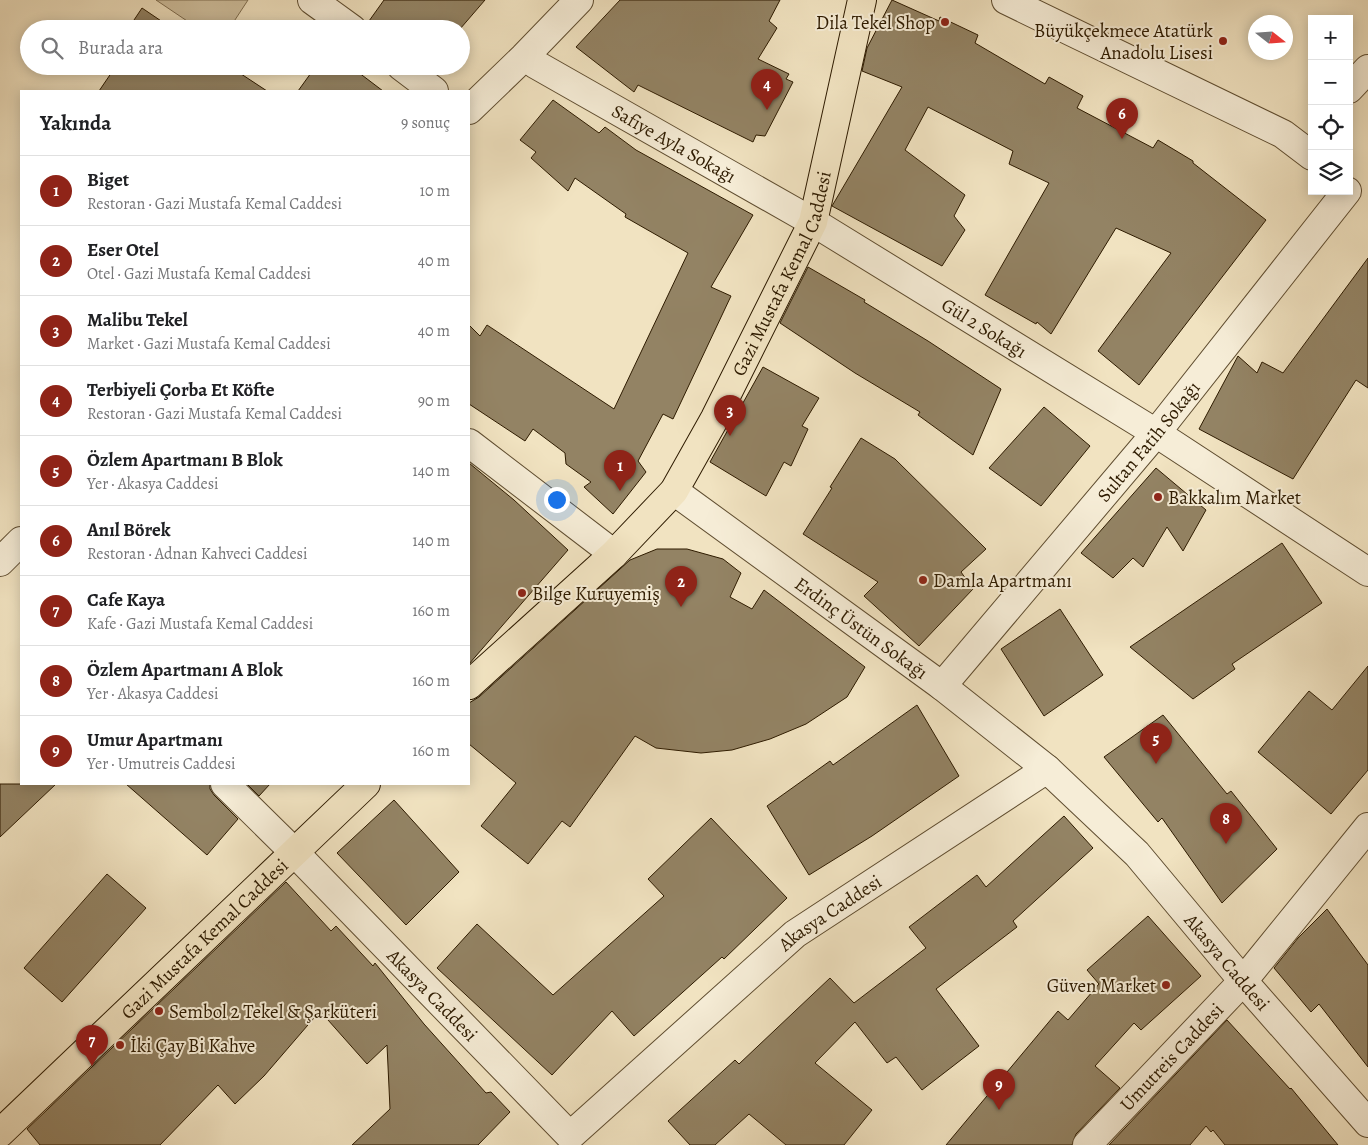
<!DOCTYPE html>
<html lang="tr">
<meta charset="utf-8">
<style>
:root{--surface:#fff;--page:#f2f2f2;--text:#202124;--muted:#757577;--line:#e0e0e0;--accent:#8f2418}
body{margin:0;font-family:Alegreya,serif;background:var(--page);color:var(--text)}
.controls{position:absolute;right:15px;top:15px;display:grid;overflow:hidden;border-radius:0px;box-shadow:0 2px 12px #0003}
.controls button{width:45px;height:45px;display:grid;place-items:center;padding:0;border:0;border-bottom:1px solid var(--line);background:var(--surface);color:var(--text);font:25px sans-serif}
.compass{position:absolute;left:1248px;top:15px;width:45px;height:45px;border-radius:50%;background:var(--surface);box-shadow:0 2px 12px #0003;rotate:107deg}
.you{position:absolute;left:556px;top:499px;width:18px;height:18px;margin:-12px;border:4px solid #fff;border-radius:50%;background:#1a73e8;box-shadow:0 0 0 8px #1a73e833}
.badge{display:grid;place-items:center;width:32px;height:32px;border-radius:50%;background:var(--accent);color:#fff;font-size:16px;font-weight:700}
.pin{position:absolute;translate:-50% -41px;filter:drop-shadow(0 1px 2px #0008)}
.pin::after{content:'';position:absolute;top:26px;width:18px;height:15px;background:inherit;clip-path:polygon(0 0,100% 0,50% 100%)}
.list{margin:0;padding:0;list-style:none}
h2{display:flex;justify-content:space-between;align-items:center;height:65px;margin:0;padding:0 20px;font-size:21px}
h2 small{font-size:16px;font-weight:400;color:var(--muted)}
.list li{display:grid;grid-template-columns:32px 1fr auto;gap:15px;align-items:center;box-sizing:border-box;height:70px;padding:0 20px;border-top:1px solid var(--line)}
.list b{display:block;font-size:19px;white-space:nowrap}
.list p{margin:0;font-size:16px;white-space:nowrap;color:var(--muted)}
.list em{font-size:16px;font-style:normal;color:var(--muted)}
.icon{flex:none;width:28px;height:28px;fill:none;stroke:currentColor;stroke-width:2;stroke-linecap:round;stroke-linejoin:round}
.map{position:relative;flex:none;width:1368px;height:1145px;overflow:hidden}
.search{position:absolute;background:var(--surface);box-shadow:0 2px 12px #0003;left:20px;top:20px;width:450px;height:55px;display:flex;align-items:center;gap:12px;box-sizing:border-box;padding:0 18px;border-radius:28px;color:var(--muted);font-size:19px}
.panel{position:absolute;background:var(--surface);box-shadow:0 2px 12px #0003;left:20px;top:90px;width:450px;height:695px;border-radius:0px}
.map>svg:first-child{display:block}
.green{fill:#d0c1a0;stroke:#7f6e50}
.building{fill:#938364;stroke:#2e1b00}
.lines{fill:none;stroke-linecap:round;stroke-linejoin:round}
.minor-casing{stroke:#5f4d30;stroke-width:30}
.major-casing{stroke:#2e1b00;stroke-width:30}
.minor{stroke:#f6edd7;stroke-width:28}
.major{stroke:#f1e3c1;stroke-width:28}
.poi-dot{fill:#8f2418;stroke:#f6edd7;stroke-width:2}
.labels{text-anchor:middle;stroke-width:4;stroke-linejoin:round;paint-order:stroke}
.poi-label{font-size:19px;fill:#2e1b00;stroke:#f6edd7;text-anchor:start}
.street-label{font-size:19px;fill:#2e1b00;stroke:#f6edd7}
</style>
<div class="map">
<svg width="1368" height="1145" viewBox="0 0 1368 1145">
<rect width="100%" height="100%" fill="#f1e3c1"/>
<filter id="stains"><feTurbulence type="fractalNoise" baseFrequency=".004" numOctaves="4"/><feColorMatrix values="0 0 0 0 .2 0 0 0 0 .09 0 0 0 0 .02 0 0 0 .5 -.17"/></filter>
<radialGradient id="worn" r=".72"><stop offset=".6" stop-color="#630" stop-opacity="0"/><stop offset="1" stop-color="#630" stop-opacity=".3"/></radialGradient>
<!-- green -->
<polygon class="green" points="156,0 248,0 229,29 199,29"/>
<!-- building -->
<g class="building">
<polygon points="384,0 485,0 460,29 379,29 369,21"/>
<polygon points="620,0 780,0 769,21 777,28 758,59 789,74 786,79 793,82 765,136 756,135 753,142 638,85 634,92 576,47"/>
<polygon points="892,0 939,21 940,17 978,35 975,43 1045,84 1049,77 1083,96 1077,108 1153,148 1158,140 1193,161 1193,163 1266,220 1139,385 1098,351 1171,253 1116,228 1051,334 1037,322 1036,324 985,295 1049,183 1009,164 1013,151 928,107 905,150 965,195 954,216 965,230 942,266 832,206 902,87 862,71 867,48"/>
<polygon points="142,8 173,29 128,29"/>
<polygon points="116,66 229,66 267,91 99,91"/>
<polygon points="316,66 350,66 383,91 298,91"/>
<polygon points="553,100 599,133 605,127 636,150 753,215 711,287 731,296 673,419 663,414 638,461 646,472 613,514 584,487 591,482 566,464 565,453 533,429 525,441 469,404 469,325 480,336 487,325 614,409 688,253 625,217 626,214 575,178 568,191 531,158 536,152 520,140"/>
<polygon points="1368,258 1368,388 1356,380 1293,479 1199,429 1238,356 1257,373 1262,362 1283,373"/>
<polygon points="808,267 865,300 864,302 928,341 1001,389 973,455 918,415 920,412 855,373 780,323"/>
<polygon points="763,367 819,398 802,426 808,429 791,466 784,462 766,496 710,462"/>
<polygon points="1044,407 1090,446 1041,506 989,468"/>
<polygon points="861,438 895,459 986,549 961,572 973,589 919,646 864,596 878,582 803,534 832,488 830,487"/>
<polygon points="469,463 514,500 568,550 469,664"/>
<polygon points="1156,468 1206,510 1183,551 1167,527 1143,567 1133,558 1113,578 1081,553"/>
<polygon points="1282,543 1322,603 1232,664 1235,669 1193,699 1130,647"/>
<polygon points="657,549 687,549 723,559 741,573 730,597 752,609 764,590 865,667 847,697 806,724 770,739 732,750 701,753 656,748 635,736 570,827 562,821 528,864 481,826 516,783 469,744 469,703 479,697 630,560"/>
<polygon points="1060,609 1103,675 1044,716 1001,649"/>
<polygon points="1368,666 1368,770 1331,814 1258,752 1309,691 1332,710"/>
<polygon points="917,705 959,776 872,836 809,875 767,806 830,761 833,765"/>
<polygon points="1163,715 1227,794 1231,791 1277,849 1222,903 1162,818 1158,822 1104,757"/>
<polygon points="0,784 56,784 0,837"/>
<polygon points="126,784 210,784 210,789 214,795 238,819 207,855"/>
<polygon points="247,784 270,784 259,796"/>
<polygon points="394,800 459,872 406,925 337,853"/>
<polygon points="1064,816 1093,848 1013,921 1017,927 936,989 979,1046 922,1090 896,1057 887,1063 855,1022 815,1063 872,1110 844,1145 786,1145 749,1114 715,1145 690,1145 668,1121 735,1060 739,1064 830,978 854,1003 926,948 909,927 977,875 986,887"/>
<polygon points="711,818 787,898 724,959 722,957 634,1036 612,1011 552,1075 437,968 477,924 553,995 664,896 648,879"/>
<polygon points="107,874 146,908 62,1002 24,968"/>
<polygon points="286,882 331,931 336,926 373,966 375,963 424,1024 486,1093 491,1092 510,1112 478,1145 352,1145 390,1109 387,1045 367,1064 320,1011 264,1076 235,1104 218,1085 160,1145 40,1145 27,1129"/>
<polygon points="1327,909 1368,965 1368,1067 1319,1004 1311,1012 1274,968 1298,938"/>
<polygon points="1148,916 1201,976 1141,1030 1134,1023 1095,1066 1120,1088 1076,1134 1072,1145 946,1145 1058,1011 1068,1020 1099,984 1087,970"/>
<polygon points="1227,1020 1290,1089 1291,1088 1338,1145 1225,1145 1213,1130 1211,1132 1206,1126 1190,1145 1109,1145"/>
</g>
<g class="lines">
<!-- minor casing -->
<g class="minor-casing">
<g id="minor">
<polyline points="312,0 352,29"/>
<polyline points="1006,0 1283,134 1312,156"/>
<path id="s1" d="M 535,64 L 813,222 L 1156,433 L 1368,572"/>
<polyline points="401,66 434,91"/>
<polyline points="1349,89 1368,69"/>
<polyline points="469,110 524,57 579,0"/>
<polyline points="469,443 614,554"/>
<path id="s2" d="M 674,491 L 942,686 L 1047,769"/>
<polyline points="0,562 21,541"/>
<path id="s3" d="M 942,686 L 1156,433 L 1347,191"/>
<path id="s4" d="M 225,784 L 295,853 L 570,1136 L 795,934 L 1047,769 L 1137,854 L 1243,981 L 1368,1123"/>
<path id="s5" d="M 1087,1145 L 1243,981 L 1368,827"/>
</g>
</g>
<!-- major casing -->
<g class="major-casing">
<g id="major">
<path id="s6" d="M 469,685 L 614,554 L 674,491 L 715,418 L 813,222 L 862,0"/>
<path id="s7" d="M 0,1133 L 366,784"/>
</g>
</g>
<!-- minor -->
<use href="#minor" class="minor"/>
<!-- major -->
<use href="#major" class="major"/>
</g>
<!-- markers -->
<g class="poi-dot">
<circle cx="945" cy="22" r="5"/>
<circle cx="1223" cy="41" r="5"/>
<circle cx="1158" cy="497" r="5"/>
<circle cx="923" cy="580" r="5"/>
<circle cx="522" cy="593" r="5"/>
<circle cx="1166" cy="985" r="5"/>
<circle cx="159" cy="1011" r="5"/>
<circle cx="120" cy="1045" r="5"/>
</g>
<g class="labels">
<!-- poi labels -->
<g class="poi-label">
<text x="935" y="29" text-anchor="end">Dila Tekel Shop</text>
<text x="1213" y="37" text-anchor="end">Büyükçekmece Atatürk<tspan x="1213" dy="22">Anadolu Lisesi</tspan></text>
<text x="1168" y="504">Bakkalım Market</text>
<text x="933" y="587">Damla Apartmanı</text>
<text x="532" y="600">Bilge Kuruyemiş</text>
<text x="1156" y="992" text-anchor="end">Güven Market</text>
<text x="169" y="1018">Sembol 2 Tekel &amp; Şarküteri</text>
<text x="130" y="1052">İki Çay Bi Kahve</text>
</g>
<!-- street labels -->
<g class="street-label">
<text dy="7" stroke="none"><textPath href="#s1" startOffset="160">Safiye Ayla Sokağı</textPath></text>
<text dy="7" stroke="none"><textPath href="#s6" startOffset="526">Gazi Mustafa Kemal Caddesi</textPath></text>
<text dy="7" stroke="none"><textPath href="#s1" startOffset="521">Gül 2 Sokağı</textPath></text>
<text dy="7" stroke="none"><textPath href="#s3" startOffset="320">Sultan Fatih Sokağı</textPath></text>
<text dy="7" stroke="none"><textPath href="#s2" startOffset="232">Erdinç Üstün Sokağı</textPath></text>
<text dy="7" stroke="none"><textPath href="#s4" startOffset="836">Akasya Caddesi</textPath></text>
<text dy="7" stroke="none"><textPath href="#s7" startOffset="282">Gazi Mustafa Kemal Caddesi</textPath></text>
<text dy="7" stroke="none"><textPath href="#s4" startOffset="1361">Akasya Caddesi</textPath></text>
<text dy="7" stroke="none"><textPath href="#s4" startOffset="296">Akasya Caddesi</textPath></text>
<text dy="7" stroke="none"><textPath href="#s5" startOffset="122">Umutreis Caddesi</textPath></text>
</g>
</g>
<rect width="100%" height="100%" filter="url(#stains)"/>
<rect width="100%" height="100%" fill="url(#worn)"/>
</svg>
<div class="controls">
<button>+</button>
<button>−</button>
<button><svg class="icon" aria-label="locate" viewBox="0 0 24 24"><circle cx="12" cy="12" r="6"/><path d="M12 2v4M12 18v4M2 12h4M18 12h4"/></svg></button>
<button><svg class="icon" aria-label="layers" viewBox="0 0 24 24"><path d="M12 4l9 5-9 5-9-5zM3 14l9 5 9-5"/></svg></button>
</div>
<svg class="compass" viewBox="-18 -18 36 36"><path d="M0-13l5 13h-10z" fill="#e53935"/><path d="M0 13l5-13h-10z" fill="#757577"/></svg>
<div class="you"></div>
<div class="pin badge" style="left:620px;top:491px">1</div>
<div class="pin badge" style="left:681px;top:607px">2</div>
<div class="pin badge" style="left:730px;top:436px">3</div>
<div class="pin badge" style="left:767px;top:110px">4</div>
<div class="pin badge" style="left:1156px;top:764px">5</div>
<div class="pin badge" style="left:1122px;top:139px">6</div>
<div class="pin badge" style="left:92px;top:1066px">7</div>
<div class="pin badge" style="left:1226px;top:844px">8</div>
<div class="pin badge" style="left:999px;top:1110px">9</div>
<div class="search"><svg class="icon" aria-label="search" viewBox="0 0 24 24"><circle cx="10" cy="10" r="6"/><path d="M15 15l6 6"/></svg>Burada ara</div>
<section class="panel">
<h2>Yakında<small>9 sonuç</small></h2>
<ul class="list">
<li><span class="badge">1</span><div><b>Biget</b><p>Restoran · Gazi Mustafa Kemal Caddesi</p></div><em>10 m</em></li>
<li><span class="badge">2</span><div><b>Eser Otel</b><p>Otel · Gazi Mustafa Kemal Caddesi</p></div><em>40 m</em></li>
<li><span class="badge">3</span><div><b>Malibu Tekel</b><p>Market · Gazi Mustafa Kemal Caddesi</p></div><em>40 m</em></li>
<li><span class="badge">4</span><div><b>Terbiyeli Çorba Et Köfte</b><p>Restoran · Gazi Mustafa Kemal Caddesi</p></div><em>90 m</em></li>
<li><span class="badge">5</span><div><b>Özlem Apartmanı B Blok</b><p>Yer · Akasya Caddesi</p></div><em>140 m</em></li>
<li><span class="badge">6</span><div><b>Anıl Börek</b><p>Restoran · Adnan Kahveci Caddesi</p></div><em>140 m</em></li>
<li><span class="badge">7</span><div><b>Cafe Kaya</b><p>Kafe · Gazi Mustafa Kemal Caddesi</p></div><em>160 m</em></li>
<li><span class="badge">8</span><div><b>Özlem Apartmanı A Blok</b><p>Yer · Akasya Caddesi</p></div><em>160 m</em></li>
<li><span class="badge">9</span><div><b>Umur Apartmanı</b><p>Yer · Umutreis Caddesi</p></div><em>160 m</em></li>
</ul>
</section>
</div>
